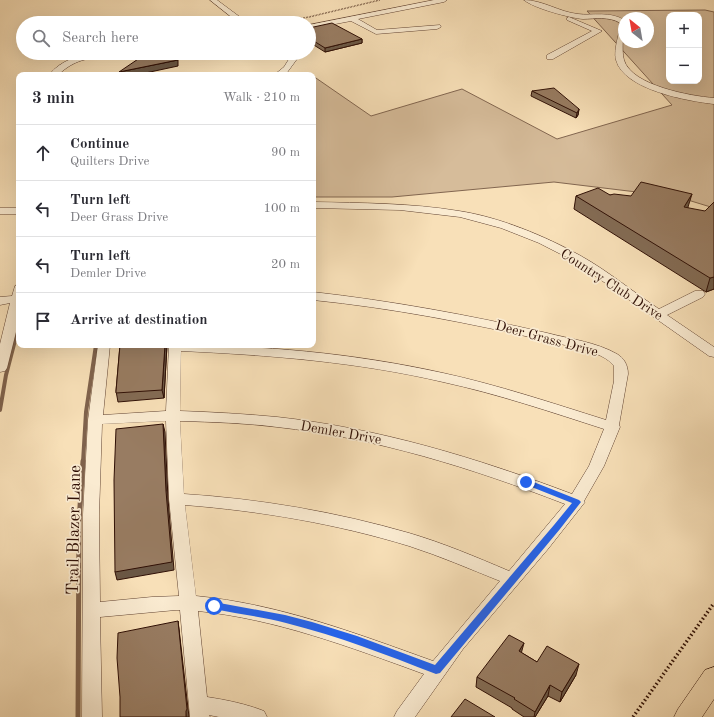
<!DOCTYPE html>
<meta charset="utf-8">
<style>
:root{--surface:#fff;--page:#f7f7f7;--text:#2b2b33;--muted:#7c7c81;--line:#e1e1e2}
body{margin:0;font-family:"Old Standard TT",serif;background:var(--page);color:var(--text)}
.controls{position:absolute;right:12px;top:12px;display:grid;overflow:hidden;border-radius:8px;box-shadow:0 4px 16px #0002}
.controls button{width:36px;height:36px;display:grid;place-items:center;padding:0;border:0;border-bottom:1px solid var(--line);background:var(--surface);color:var(--text);font:20px sans-serif}
.compass{position:absolute;left:618px;top:12px;width:36px;height:36px;border-radius:50%;background:var(--surface);box-shadow:0 4px 16px #0002;rotate:329deg}
.stop{position:absolute;width:12px;height:12px;margin:-9px;border:3px solid #2563eb;border-radius:50%;background:#fff}
.stop.end{background:#2563eb;border-color:#fff;box-shadow:0 1px 4px #0008}
.list{margin:0;padding:0;list-style:none}
h2{display:flex;justify-content:space-between;align-items:center;height:52px;margin:0;padding:0 16px;font-size:17px}
h2 small{font-size:13px;font-weight:400;color:var(--muted)}
.list li{display:grid;grid-template-columns:26px 1fr auto;gap:12px;align-items:center;box-sizing:border-box;height:56px;padding:0 16px;border-top:1px solid var(--line)}
.list b{display:block;font-size:15px;white-space:nowrap}
.list p{margin:0;font-size:13px;white-space:nowrap;color:var(--muted)}
.list em{font-size:13px;font-style:normal;color:var(--muted)}
.icon{flex:none;width:22px;height:22px;fill:none;stroke:currentColor;stroke-width:2;stroke-linecap:round;stroke-linejoin:round}
.map{position:relative;flex:none;width:714px;height:717px;overflow:hidden}
.search{position:absolute;background:var(--surface);box-shadow:0 4px 16px #0002;left:16px;top:16px;width:300px;height:44px;display:flex;align-items:center;gap:10px;box-sizing:border-box;padding:0 14px;border-radius:22px;color:var(--muted);font-size:15px}
.panel{position:absolute;background:var(--surface);box-shadow:0 4px 16px #0002;left:16px;top:72px;width:300px;height:276px;border-radius:8px}
.map>svg:first-child{display:block}
.green{fill:#d6bc9a;stroke:#826650;fill-rule:evenodd}
.lines{fill:none;stroke-linecap:round;stroke-linejoin:round}
.stream-far1{stroke:#7f624c;stroke-width:4}
.stream{stroke:#7f624c;stroke-width:5}
.minor-casing{stroke:#614332;stroke-width:1}
.major-casing{stroke:#2f0f05;stroke-width:1}
.path-far1{stroke:#2f0f05;stroke-width:1.5;stroke-dasharray:0.5 1;stroke-linecap:butt}
.path{stroke:#2f0f05;stroke-width:3.5;stroke-dasharray:1.5 2.5;stroke-linecap:butt}
.minor{fill:#faebd1;fill-rule:evenodd}
.major{fill:#f8e0b8;fill-rule:evenodd}
.wall{fill:#836b54;stroke:#2f0f05}
.shaded-wall{fill:#6a5745;stroke:#2f0f05}
.building{fill:#987c62;stroke:#2f0f05}
.route{fill:#2563eb}
.labels{text-anchor:middle;stroke-width:3.5;stroke-linejoin:round;paint-order:stroke}
.street-label{font-size:14px;fill:#2f0f05;stroke:#faebd1}
.near-street-label{font-size:17px;fill:#2f0f05;stroke:#faebd1}
</style>
<div class="map">
<svg width="714" height="717" viewBox="0 0 714 717">
<rect width="100%" height="100%" fill="#f8e0b8"/>
<filter id="stains"><feTurbulence type="fractalNoise" baseFrequency=".005" numOctaves="4"/><feColorMatrix values="0 0 0 0 .2 0 0 0 0 .09 0 0 0 0 .02 0 0 0 .5 -.17"/></filter>
<radialGradient id="worn" r=".72"><stop offset=".6" stop-color="#630" stop-opacity="0"/><stop offset="1" stop-color="#630" stop-opacity=".3"/></radialGradient>
<!-- green -->
<path class="green" d="M 705,10 L 714,12 L 714,208 L 678,197 L 554,182 L 392,197 L 313,197 L 313,76 L 371,116 L 462,89 L 557,139 L 672,105 L 587,11 ZM 669,15 L 699,15 L 699,81 L 669,81 ZM 624,18 L 648,18 L 648,42 L 624,42 Z"/>
<g class="lines">
<!-- stream-far1 -->
<g class="stream-far1">
<polyline points="0,410 6,375 19,325"/>
<polyline points="83,462 86,412 96,345"/>
</g>
<!-- stream -->
<polyline class="stream" points="78,717 79,522 83,461"/>
<!-- minor casing -->
<g class="minor-casing">
<g id="minor">
<polygon points="210,0 217,0 248,23 239,23"/>
<polygon points="434,0 447,0 444,2 358,19 377,30 440,25 441,27 437,29 376,34 351,21 309,29 309,25"/>
<path d="M 524,0 C 543,0 559,12 578,14 C 593,16 610,11 624,20 C 624,30 621,50 624,60 C 632,86 691,96 714,98 L 714,104 C 688,101 624,90 616,60 C 613,48 621,31 620,23 C 609,16 595,19 583,19 C 570,18 533,8 524,0 Z"/>
<polygon points="569,17 602,31 553,59 547,59 547,55 592,31 567,20 567,18"/>
<path d="M 95,53 L 113,53 L 109,55 C 87,59 75,59 58,75 L 49,75 C 61,60 77,56 95,53 Z"/>
<polygon points="285,53 293,53 297,59 286,74 274,75 284,67 289,59"/>
<path d="M 313,202 C 362,203 410,203 459,211 C 499,217 545,236 581,256 C 608,271 633,292 659,309 L 695,291 L 703,291 L 705,294 L 703,297 L 667,315 L 714,347 L 714,357 L 709,356 L 574,261 L 539,243 L 501,228 L 460,217 L 400,210 L 313,208 Z"/>
<rect x="0" y="208" width="19" height="6"/>
<polygon points="19,284 19,320 7,368 5,371 0,372 0,344 10,303 0,305 0,297 12,296 15,286"/>
<path d="M 313,292 C 392,301 469,315 547,333 C 570,339 596,342 617,354 C 624,358 628,365 628,374 L 619,425 L 620,427 L 604,466 L 584,501 L 585,502 L 548,549 L 463,649 L 415,717 L 394,717 L 397,711 L 424,674 C 350,647 276,619 198,611 L 207,697 C 227,700 246,704 264,711 L 267,717 L 219,717 L 209,715 L 210,717 L 190,717 L 180,610 L 176,610 L 100,617 L 102,717 L 82,717 L 83,515 L 88,420 L 98,345 L 110,345 L 103,415 L 166,411 L 169,345 C 261,345 353,353 443,373 C 498,385 552,403 606,420 L 614,381 L 614,366 C 602,350 566,346 547,341 C 470,323 392,308 313,300 ZM 181,351 C 269,355 358,362 443,382 C 498,394 551,412 604,429 L 589,466 L 572,494 C 477,458 378,428 277,417 C 245,414 212,412 180,411 ZM 166,421 L 169,499 L 179,596 L 152,597 L 100,602 L 99,515 L 102,424 ZM 180,421 C 213,422 245,423 277,427 C 376,438 472,468 565,504 L 509,571 C 476,557 443,543 409,533 C 336,512 261,499 184,494 ZM 185,505 C 261,511 337,524 409,546 C 440,556 470,569 500,581 L 433,661 C 355,633 279,604 196,596 Z"/>
</g>
</g>
<!-- major casing -->
<g class="major-casing">
<polygon id="major" points="714,667 714,699 702,717 674,717 678,709 705,670"/>
</g>
<!-- path-far1 -->
<polyline class="path-far1" points="272,23 309,17 380,0"/>
<!-- path -->
<polyline class="path" points="633,717 714,603"/>
<!-- minor -->
<use href="#minor" class="minor"/>
<!-- major -->
<use href="#major" class="major"/>
</g>
<!-- wall -->
<g class="wall">
<polygon points="309,28 362,39 362,43 325,52 309,42"/>
<polygon points="532,91 579,109 578,115 576,118 531,96"/>
<polygon points="610,195 688,207 688,208 714,289 706,292 574,209 576,196"/>
<polygon points="120,345 167,345 164,398 118,402 116,391"/>
<polygon points="522,653 537,662 576,675 560,702 548,696 535,717 524,717 512,709 512,708 476,687 477,677"/>
</g>
<!-- shaded-wall -->
<g class="shaded-wall">
<polygon points="362,39 362,43 325,52 325,48"/>
<polygon points="178,60 178,66 136,75 119,75 119,72"/>
<polygon points="579,109 578,115 576,118 577,113"/>
<polygon points="692,194 688,207 680,220 684,207"/>
<polygon points="714,277 714,289 706,292 710,278"/>
<polygon points="165,345 167,345 164,398 162,390"/>
<polygon points="163,424 165,432 168,499 174,570 117,580 115,572 166,491"/>
<polygon points="178,621 179,629 189,717 186,717"/>
<polygon points="524,643 521,654 519,651"/>
<polygon points="579,664 576,675 560,702 562,692"/>
<polygon points="550,685 548,696 535,717 534,717 535,712"/>
</g>
<!-- building -->
<g class="building">
<polygon points="332,23 362,39 325,48 309,38 309,28"/>
<polygon points="147,53 169,53 178,60 119,72"/>
<polygon points="554,88 579,109 577,113 532,91"/>
<polygon points="641,182 692,194 684,207 705,211 714,202 714,277 710,278 576,196 598,188 610,195 614,194 631,196"/>
<polygon points="120,345 165,345 162,390 116,393 116,391"/>
<polygon points="163,424 166,491 172,562 115,572 114,480 116,429"/>
<polygon points="178,621 187,709 186,711 186,717 120,717 120,697 117,658 118,633"/>
<polygon points="509,635 524,643 519,651 537,662 547,646 579,664 562,692 550,685 535,712 514,699 515,698 477,677"/>
<polygon points="465,699 495,717 451,717"/>
</g>
<!-- route -->
<path class="route" d="M 526,479 L 579,500 L 581,502 L 560,529 L 440,673 L 436,674 C 387,655 338,636 286,623 C 263,617 238,614 214,609 L 210,606 L 214,602 L 285,615 L 312,622 L 357,636 L 435,665 L 554,525 L 572,503 L 524,484 L 524,480 Z"/>
<g class="labels">
<!-- street labels -->
<g class="street-label">
<text transform="translate(612 284) rotate(33)" y="5">Country Club Drive</text>
<text transform="translate(547 338) rotate(15)" y="5">Deer Grass Drive</text>
<text transform="translate(341 432) rotate(10)" y="5">Demler Drive</text>
</g>
<!-- near-street labels -->
<g class="near-street-label">
<text transform="translate(73 530) rotate(-89)" y="6">Trail Blazer Lane</text>
</g>
</g>
<rect width="100%" height="100%" filter="url(#stains)"/>
<rect width="100%" height="100%" fill="url(#worn)"/>
</svg>
<div class="controls">
<button>+</button>
<button>−</button>
</div>
<svg class="compass" viewBox="-18 -18 36 36"><path d="M0-13l5 13h-10z" fill="#e53935"/><path d="M0 13l5-13h-10z" fill="#7c7c81"/></svg>
<div class="stop" style="left:214px;top:606px"></div>
<div class="stop end" style="left:526px;top:482px"></div>
<div class="search"><svg class="icon" aria-label="search" viewBox="0 0 24 24"><circle cx="10" cy="10" r="6"/><path d="M15 15l6 6"/></svg>Search here</div>
<section class="panel">
<h2>3 min<small>Walk · 210 m</small></h2>
<ul class="list">
<li><svg class="icon" aria-label="ahead" viewBox="0 0 24 24"><path d="M12 20V5M6 11l6-6 6 6"/></svg><div><b>Continue</b><p>Quilters Drive</p></div><em>90 m</em></li>
<li><svg class="icon" aria-label="left" viewBox="0 0 24 24"><path d="M17 20v-9H6M10 6l-5 5 5 5"/></svg><div><b>Turn left</b><p>Deer Grass Drive</p></div><em>100 m</em></li>
<li><svg class="icon" aria-label="left" viewBox="0 0 24 24"><path d="M17 20v-9H6M10 6l-5 5 5 5"/></svg><div><b>Turn left</b><p>Demler Drive</p></div><em>20 m</em></li>
<li><svg class="icon" aria-label="arrive" viewBox="0 0 24 24"><path d="M6 21V4h12l-3 4 3 4H6"/></svg><div><b>Arrive at destination</b></div></li>
</ul>
</section>
</div>
